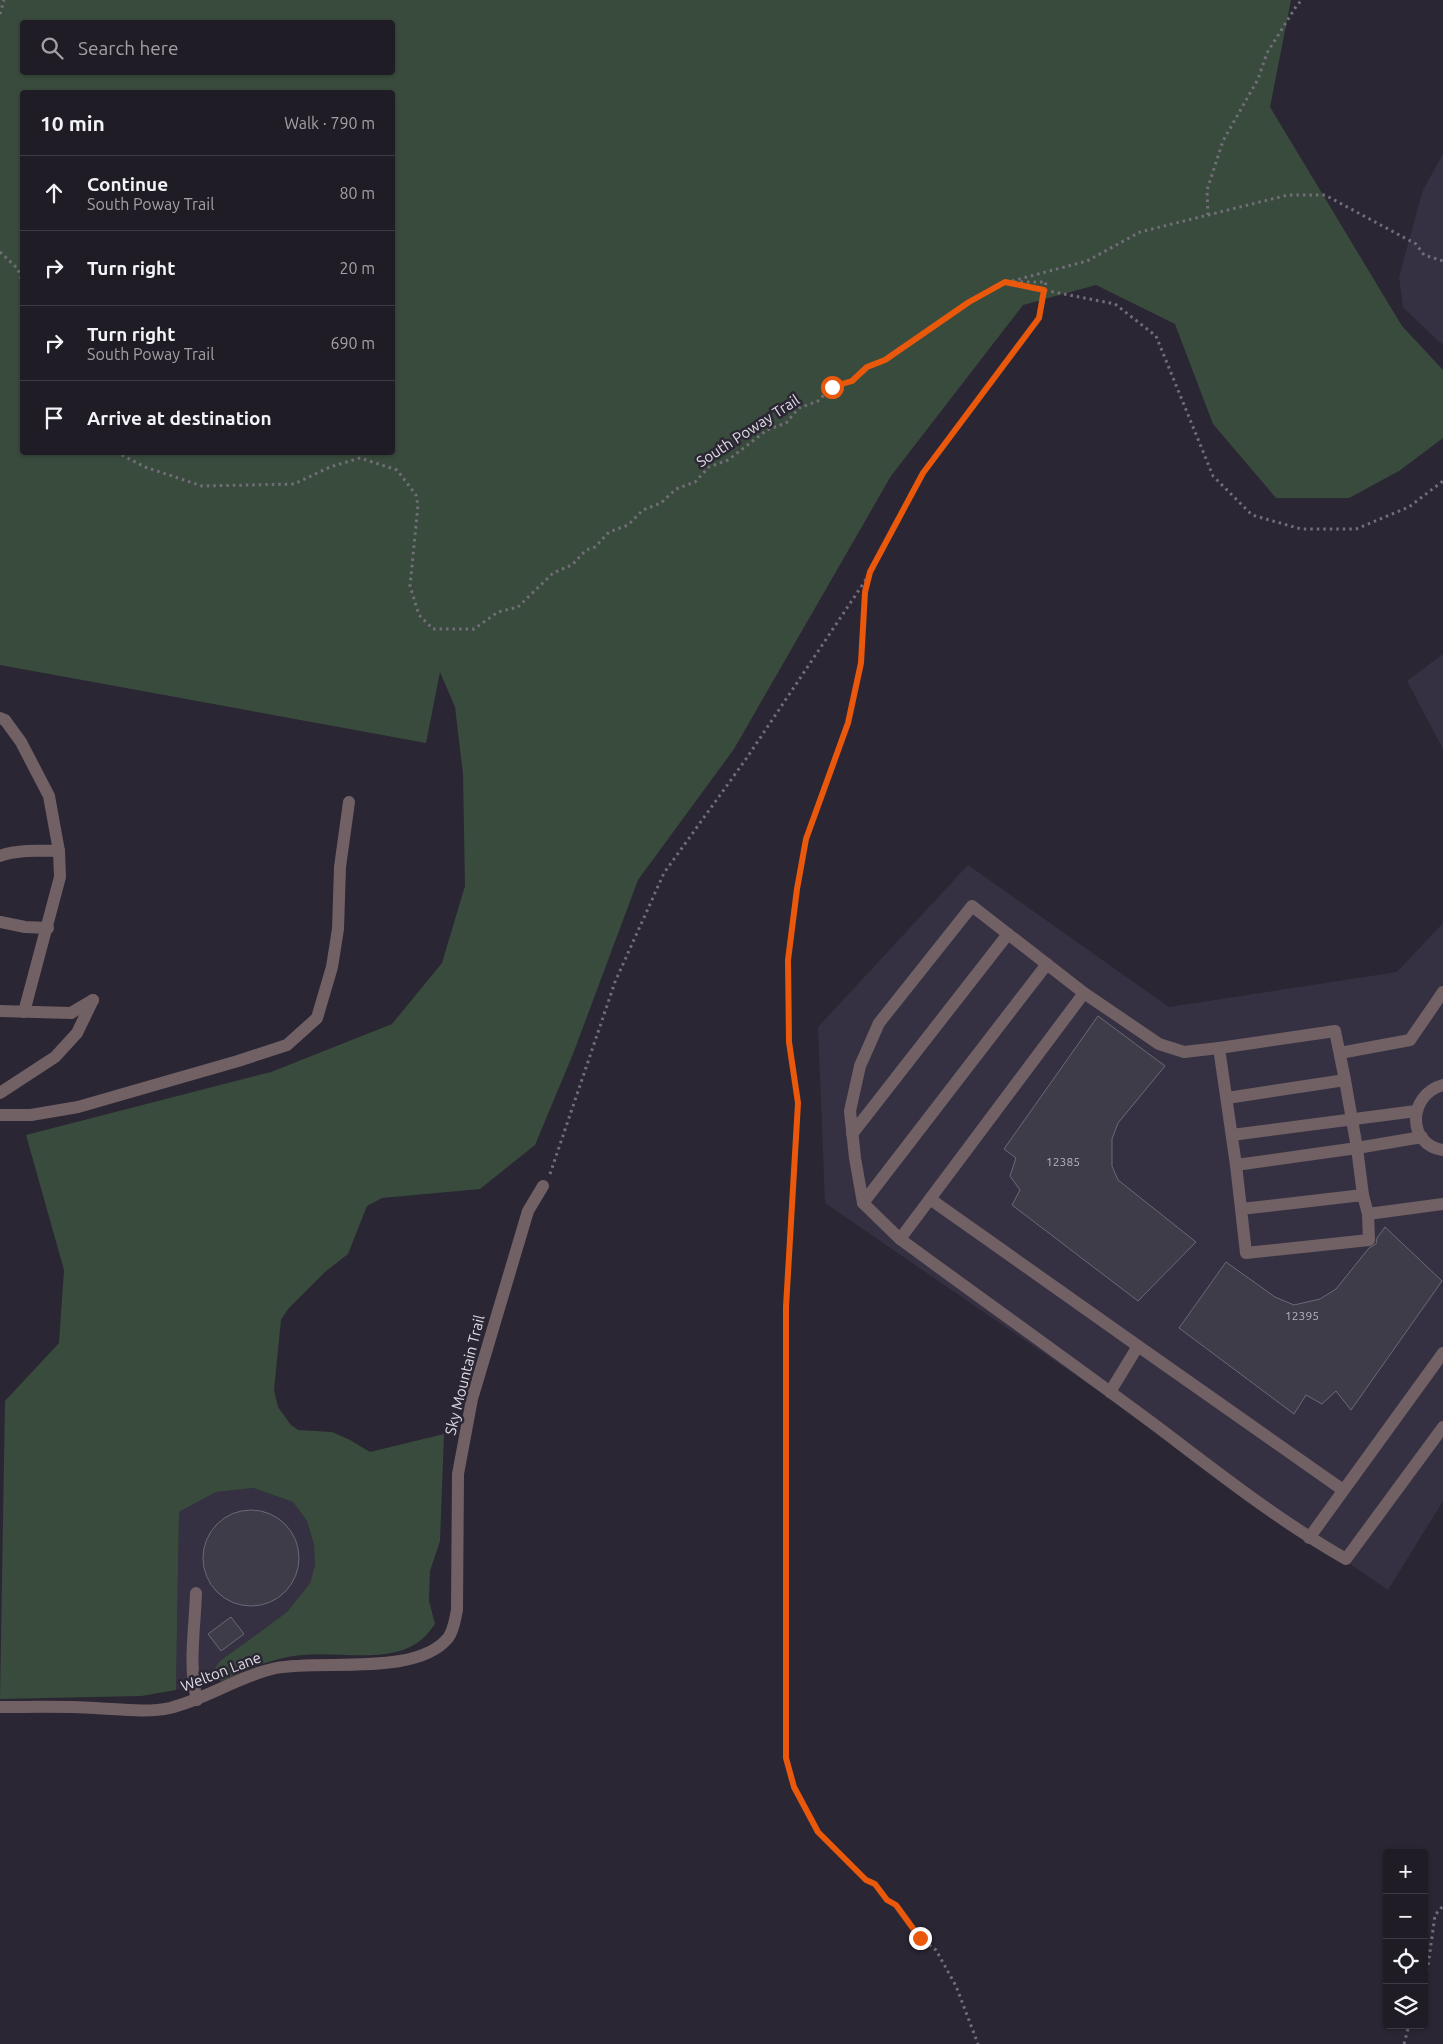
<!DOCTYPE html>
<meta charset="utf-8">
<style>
:root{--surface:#201c26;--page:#28252e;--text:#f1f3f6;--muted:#a2a1a7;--line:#3d3a43}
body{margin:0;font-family:Ubuntu,sans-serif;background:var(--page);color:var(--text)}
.controls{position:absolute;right:15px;bottom:15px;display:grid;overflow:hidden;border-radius:5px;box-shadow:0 1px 4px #0004}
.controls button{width:45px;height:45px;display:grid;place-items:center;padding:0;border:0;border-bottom:1px solid var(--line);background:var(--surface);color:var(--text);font:25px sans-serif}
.stop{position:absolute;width:15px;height:15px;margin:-11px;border:4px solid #ea580c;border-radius:50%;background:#fff}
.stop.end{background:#ea580c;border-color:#fff;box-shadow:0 1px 5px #0008}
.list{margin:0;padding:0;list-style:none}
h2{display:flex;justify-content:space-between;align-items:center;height:65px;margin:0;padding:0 20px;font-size:21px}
h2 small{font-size:16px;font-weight:400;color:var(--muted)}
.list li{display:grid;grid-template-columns:32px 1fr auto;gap:15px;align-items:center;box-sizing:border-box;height:75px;padding:0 20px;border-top:1px solid var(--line)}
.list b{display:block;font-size:19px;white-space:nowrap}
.list p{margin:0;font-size:16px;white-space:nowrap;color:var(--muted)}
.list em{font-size:16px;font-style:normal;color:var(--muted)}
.icon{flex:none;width:28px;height:28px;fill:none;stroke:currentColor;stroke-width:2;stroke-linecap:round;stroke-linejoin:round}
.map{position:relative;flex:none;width:1443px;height:2044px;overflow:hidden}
.search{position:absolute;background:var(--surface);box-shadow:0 1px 4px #0004;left:20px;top:20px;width:375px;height:55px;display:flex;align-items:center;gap:12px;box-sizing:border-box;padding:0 18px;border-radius:5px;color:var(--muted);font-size:19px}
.panel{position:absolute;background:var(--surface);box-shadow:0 1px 4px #0004;left:20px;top:90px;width:375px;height:365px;border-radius:5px}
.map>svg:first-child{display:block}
.built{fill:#363142}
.green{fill:#394b3d;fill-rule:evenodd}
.building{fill:#3f3c49;stroke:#6c6877}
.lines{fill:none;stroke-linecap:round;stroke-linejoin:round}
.path{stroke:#726e79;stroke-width:3;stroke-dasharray:2.5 4;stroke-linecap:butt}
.minor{stroke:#716165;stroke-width:12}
.route{stroke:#ea580c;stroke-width:6}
.labels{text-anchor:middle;stroke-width:5;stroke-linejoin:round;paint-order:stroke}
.number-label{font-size:12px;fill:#b8b5be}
.street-label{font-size:15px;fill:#e0dde5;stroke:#2b2633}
</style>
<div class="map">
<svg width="1443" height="2044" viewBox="0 0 1443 2044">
<rect width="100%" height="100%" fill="#2b2633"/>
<!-- built -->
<g class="built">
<polygon points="1443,154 1443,344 1439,342 1403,307 1399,277 1423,190"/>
<polygon points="1443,654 1443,749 1407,681"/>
<polygon points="968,865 1169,1007 1397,972 1443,923 1443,1501 1388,1590 825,1203 818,1027"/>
<polygon points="253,1488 293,1502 307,1521 314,1545 315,1565 310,1583 287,1612 220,1661 210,1676 176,1690 179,1512 216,1492"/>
</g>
<!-- green -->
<path class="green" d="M 0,0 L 1291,0 L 1270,107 L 1402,326 L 1443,370 L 1443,438 L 1399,471 L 1349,498 L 1276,498 L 1213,424 L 1175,324 L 1096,285 L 1023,305 L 891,476 L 734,749 L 638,880 L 573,1054 L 535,1145 L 480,1189 L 382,1198 L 367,1206 L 348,1254 L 325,1272 L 288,1309 L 281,1320 L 274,1390 L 278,1407 L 291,1425 L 298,1430 L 332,1432 L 350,1440 L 370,1452 L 444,1434 L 440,1541 L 430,1571 L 429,1601 L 435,1624 C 431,1629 427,1635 422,1639 C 393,1665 338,1651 302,1655 C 272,1658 249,1669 222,1681 L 209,1676 L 220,1661 L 287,1612 L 310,1583 L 315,1565 L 314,1545 L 307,1521 L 293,1502 L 253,1488 L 216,1492 L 179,1512 L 176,1690 L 141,1696 L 0,1699 L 5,1401 L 59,1343 L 64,1270 L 26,1135 L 271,1072 L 392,1024 L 442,963 L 465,886 L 463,774 L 455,707 L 440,672 L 426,743 L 0,665 ZM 22,22 L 392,22 L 392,72 L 22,72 ZM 22,92 L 392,92 L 392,452 L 22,452 Z"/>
<!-- building -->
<g class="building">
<polygon points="1098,1016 1165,1066 1118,1123 1112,1139 1112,1166 1118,1180 1196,1242 1138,1301 1012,1205 1020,1190 1010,1176 1016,1158 1004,1149"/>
<polygon points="1385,1227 1442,1281 1351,1410 1336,1391 1322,1404 1306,1395 1294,1414 1179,1328 1226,1262 1275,1297 1294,1305 1320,1299 1336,1289 1369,1248 1376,1244 1377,1238"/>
<circle cx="251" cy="1558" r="48"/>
<polygon points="231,1617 244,1634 221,1651 208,1634"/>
</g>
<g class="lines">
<!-- path -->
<g class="path">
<polyline points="0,14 4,0"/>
<polyline points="1208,215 1207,190 1223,141 1258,79 1267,53 1297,5 1302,0"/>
<polyline points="0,252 18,269 22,282"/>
<polyline points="1012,281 1087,261 1140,232 1288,195 1325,195 1416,244 1424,255 1443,261"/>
<polyline points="1013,284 1115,304 1156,336 1213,476 1252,515 1301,529 1356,529 1409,507 1443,481"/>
<polyline points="116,452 145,467 202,486 294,484 330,467 360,458 397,470 416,495 418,505 410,586 419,615 433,629 474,629 498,612 518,607 553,573 572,565 586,550 595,547 609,532 628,525 643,510 661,503 676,489 695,482 709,467 728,460 767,430 786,423 799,408 818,401 832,387 852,381 867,367 885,360 969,303 1005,282 1046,282 1039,318 923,473 871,572 865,592 861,663 848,723 806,839 797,889 788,960 789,1042 798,1103 786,1307 786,1758 794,1787 818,1832 866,1880 875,1884 887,1900 896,1905 920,1938 936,1950 956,1986 978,2044"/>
<polyline points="550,1174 615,982 664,873 746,759 869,575"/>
<polyline points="1424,1977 1428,1966 1435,1915 1443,1906"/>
<polyline points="1404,2044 1409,2025"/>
</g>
<!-- minor -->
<g class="minor">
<polyline points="0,718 5,720 21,742 49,796 59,851 60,877 24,1012"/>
<path d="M 0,856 C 18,849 40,851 59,851"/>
<polyline points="0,922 25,927 48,928"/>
<polyline points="1084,993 972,906 879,1023 860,1066 850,1111 855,1158 863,1203 900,1239 1084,993 1159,1044 1184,1052 1219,1048"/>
<polyline points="0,1011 71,1013 93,1000"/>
<polyline points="1340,1053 1410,1040 1443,992"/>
<path d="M 1443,1085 C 1407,1095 1407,1145 1443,1150"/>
<polyline points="0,1093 55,1057 77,1033 93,1000"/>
<polyline points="1227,1098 1345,1080 1357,1148 1422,1137"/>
<polyline points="0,1115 31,1115 78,1107 238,1061 287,1045 317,1018 332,967 338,929 340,867 349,802"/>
<polyline points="852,1134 1008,934"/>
<polyline points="1232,1135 1416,1111"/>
<polyline points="1236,1165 1219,1048 1335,1031 1345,1080"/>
<polygon points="1363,1195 1368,1214 1369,1240 1246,1253 1241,1209"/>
<polyline points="930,1199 1138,1346"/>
<polyline points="863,1203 1047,964"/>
<polyline points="1241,1209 1236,1165 1357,1148 1363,1195"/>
<polyline points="1368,1214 1443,1204"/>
<path d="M 900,1239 C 987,1303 1076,1366 1163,1431 C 1222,1476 1281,1522 1346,1559 L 1443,1427"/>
<polyline points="1110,1392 1138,1346 1343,1490"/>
<polyline points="1309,1538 1443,1353"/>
<path d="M 196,1593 C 195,1628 188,1665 197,1700"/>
<path d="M 0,1707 C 31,1707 63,1706 95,1708 C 118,1709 147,1713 170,1708 C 207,1699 239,1676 276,1668 C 322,1659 416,1677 448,1638 C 454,1630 455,1619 457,1610 L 458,1474 L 472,1399 L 528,1211 L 543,1186"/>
</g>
</g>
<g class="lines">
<!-- route -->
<polyline class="route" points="832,387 852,381 867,367 885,360 969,302 1005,282 1044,290 1039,318 923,473 870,572 865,592 861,663 848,723 806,839 797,889 788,960 789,1042 798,1103 786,1307 786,1758 794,1787 818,1832 866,1880 875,1884 887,1900 896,1905 920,1938"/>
</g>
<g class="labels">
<!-- number labels -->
<g class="number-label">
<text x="1063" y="1166">12385</text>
<text x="1302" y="1320">12395</text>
</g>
<!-- street labels -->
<g class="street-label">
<text transform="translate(748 431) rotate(-33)" y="5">South Poway Trail</text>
<text transform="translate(465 1375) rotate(-76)" y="5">Sky Mountain Trail</text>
<text transform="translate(221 1672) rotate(-21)" y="5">Welton Lane</text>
</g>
</g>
</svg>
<div class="controls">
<button>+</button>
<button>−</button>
<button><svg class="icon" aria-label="locate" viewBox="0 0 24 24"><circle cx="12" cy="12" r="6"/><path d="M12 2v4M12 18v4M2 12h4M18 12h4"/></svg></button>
<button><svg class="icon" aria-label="layers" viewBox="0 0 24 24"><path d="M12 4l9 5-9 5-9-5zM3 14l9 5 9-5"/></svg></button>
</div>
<div class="stop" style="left:832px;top:387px"></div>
<div class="stop end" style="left:920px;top:1938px"></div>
<div class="search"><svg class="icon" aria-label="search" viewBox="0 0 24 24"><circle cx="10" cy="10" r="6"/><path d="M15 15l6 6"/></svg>Search here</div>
<section class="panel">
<h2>10 min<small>Walk · 790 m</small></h2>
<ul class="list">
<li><svg class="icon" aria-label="ahead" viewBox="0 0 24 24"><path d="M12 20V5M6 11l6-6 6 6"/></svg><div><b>Continue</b><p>South Poway Trail</p></div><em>80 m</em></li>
<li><svg class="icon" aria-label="right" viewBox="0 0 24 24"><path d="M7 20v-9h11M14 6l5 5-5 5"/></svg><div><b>Turn right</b></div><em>20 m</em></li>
<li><svg class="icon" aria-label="right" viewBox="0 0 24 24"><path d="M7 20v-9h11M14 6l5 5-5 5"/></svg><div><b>Turn right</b><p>South Poway Trail</p></div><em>690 m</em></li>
<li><svg class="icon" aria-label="arrive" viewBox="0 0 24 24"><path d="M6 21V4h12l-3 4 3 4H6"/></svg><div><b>Arrive at destination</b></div></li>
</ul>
</section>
</div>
